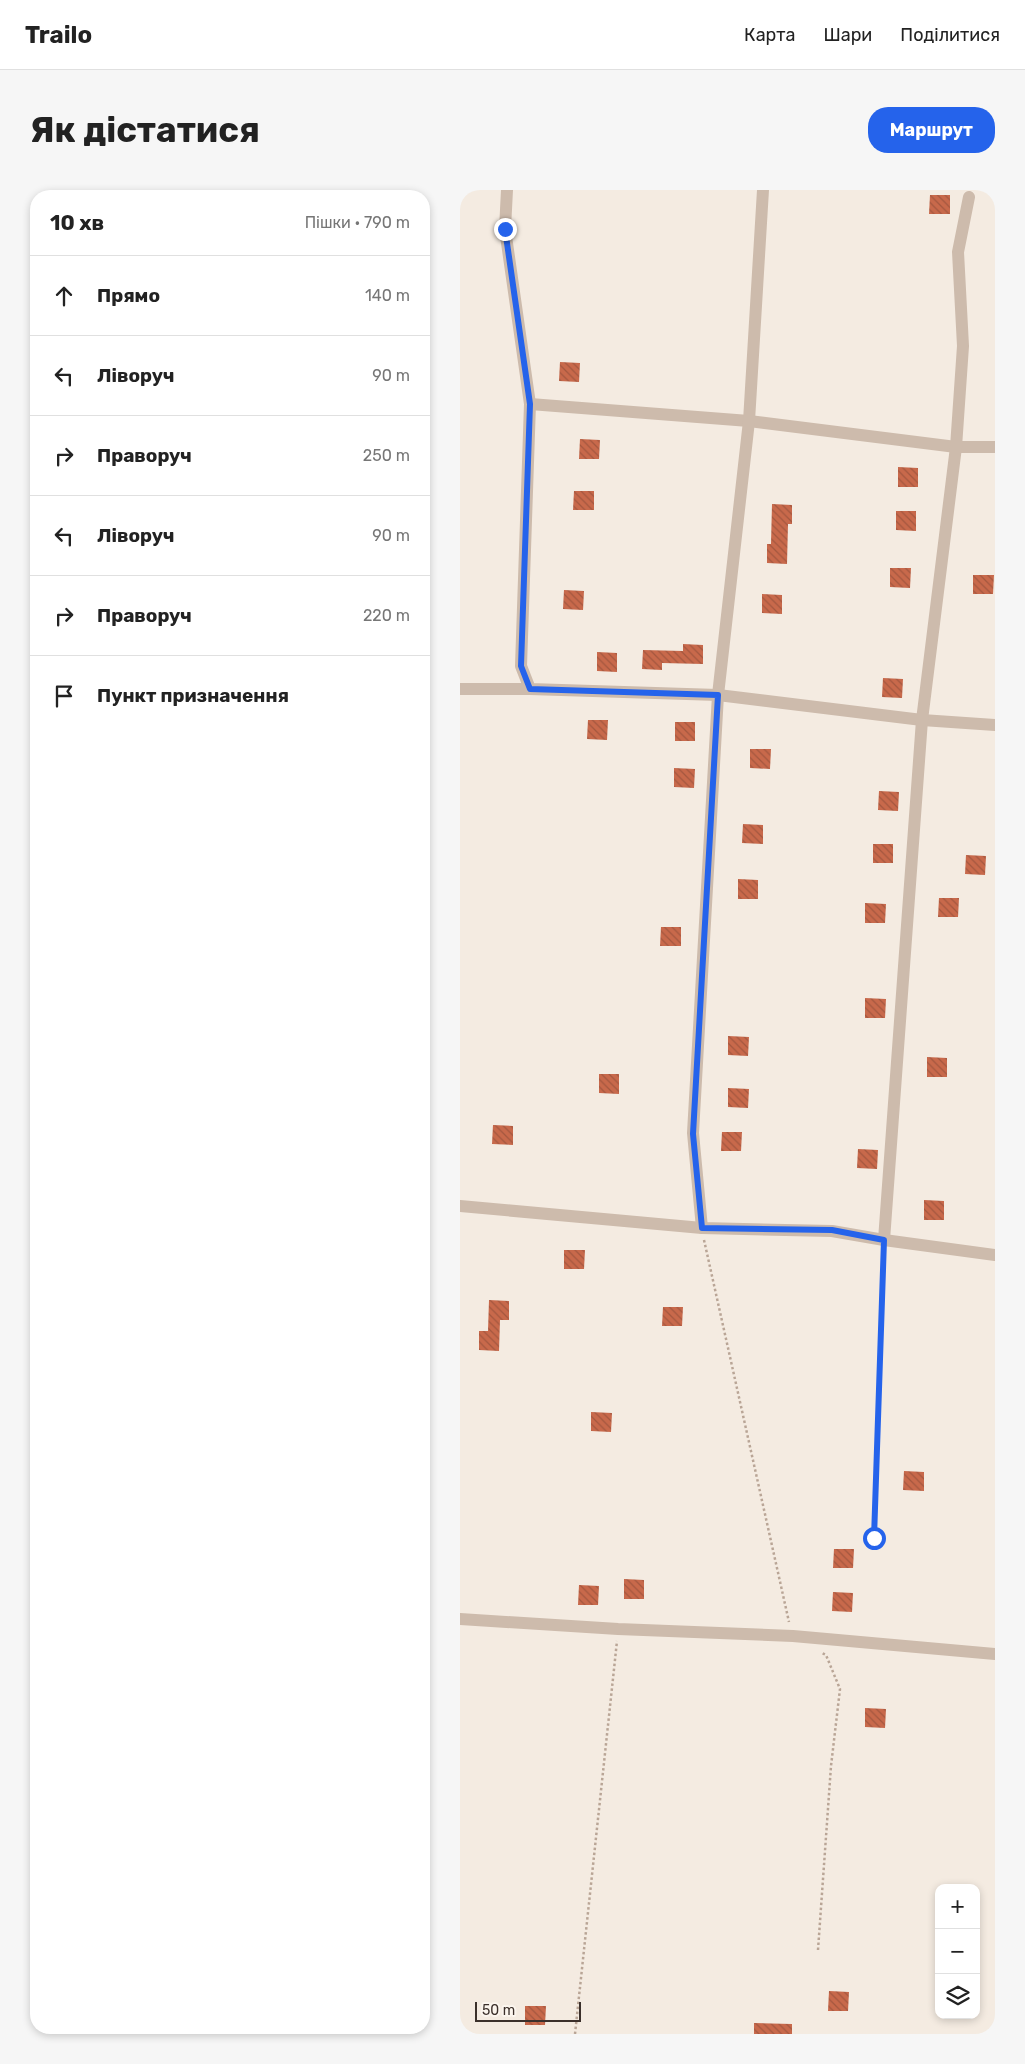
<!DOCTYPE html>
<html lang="uk">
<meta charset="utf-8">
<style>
:root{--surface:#fff;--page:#f6f6f6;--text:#222;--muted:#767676;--line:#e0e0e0;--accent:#2563eb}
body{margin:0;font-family:Rubik,sans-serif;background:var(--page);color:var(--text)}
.controls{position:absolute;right:15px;bottom:15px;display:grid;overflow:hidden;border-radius:10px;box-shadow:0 2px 8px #0003}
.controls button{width:45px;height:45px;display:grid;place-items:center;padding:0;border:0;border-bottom:1px solid var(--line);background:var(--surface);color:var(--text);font:25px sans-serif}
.scale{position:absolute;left:15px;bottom:12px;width:106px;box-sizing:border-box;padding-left:5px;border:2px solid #3b302b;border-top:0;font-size:14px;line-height:18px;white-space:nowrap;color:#3b302b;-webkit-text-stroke:4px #fbf5ee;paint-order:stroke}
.stop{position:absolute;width:15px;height:15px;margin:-11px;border:4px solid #2563eb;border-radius:50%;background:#fff}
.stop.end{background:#2563eb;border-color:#fff;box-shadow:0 1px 5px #0008}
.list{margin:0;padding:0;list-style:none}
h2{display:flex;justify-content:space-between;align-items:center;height:65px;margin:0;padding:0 20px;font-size:21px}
h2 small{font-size:16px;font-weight:400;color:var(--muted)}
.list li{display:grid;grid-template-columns:32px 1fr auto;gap:15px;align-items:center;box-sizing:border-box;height:80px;padding:0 20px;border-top:1px solid var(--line)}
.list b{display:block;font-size:19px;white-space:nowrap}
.list em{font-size:16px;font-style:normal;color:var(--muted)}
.icon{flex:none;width:28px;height:28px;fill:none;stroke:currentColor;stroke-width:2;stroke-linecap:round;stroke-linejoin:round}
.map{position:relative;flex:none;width:535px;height:1844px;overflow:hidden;border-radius:20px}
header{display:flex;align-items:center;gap:30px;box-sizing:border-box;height:70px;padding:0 25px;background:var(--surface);border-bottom:1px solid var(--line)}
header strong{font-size:24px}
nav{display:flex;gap:28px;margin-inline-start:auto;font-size:18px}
.intro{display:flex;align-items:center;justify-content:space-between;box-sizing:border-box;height:120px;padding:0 30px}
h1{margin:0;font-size:35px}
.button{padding:12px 22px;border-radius:20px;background:var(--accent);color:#fff;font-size:18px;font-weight:700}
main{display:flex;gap:30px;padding:0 30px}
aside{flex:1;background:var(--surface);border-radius:20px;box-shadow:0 2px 8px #0003}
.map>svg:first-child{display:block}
.building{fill:url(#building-back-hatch)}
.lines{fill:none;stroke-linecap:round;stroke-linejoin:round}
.path{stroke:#b9a596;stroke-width:2.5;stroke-dasharray:2.5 2.5;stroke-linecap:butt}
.street{stroke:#cdbbac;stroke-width:12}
.route{stroke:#2563eb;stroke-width:6}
</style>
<header>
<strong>Trailo</strong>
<nav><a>Карта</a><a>Шари</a><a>Поділитися</a></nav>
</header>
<div class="intro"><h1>Як дістатися</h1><a class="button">Маршрут</a></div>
<main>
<aside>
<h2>10 хв<small>Пішки · 790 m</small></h2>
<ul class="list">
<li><svg class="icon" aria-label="ahead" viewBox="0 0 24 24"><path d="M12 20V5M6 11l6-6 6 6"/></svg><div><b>Прямо</b></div><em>140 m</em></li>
<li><svg class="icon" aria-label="left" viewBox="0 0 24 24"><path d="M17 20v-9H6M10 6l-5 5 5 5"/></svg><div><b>Ліворуч</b></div><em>90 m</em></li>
<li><svg class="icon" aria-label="right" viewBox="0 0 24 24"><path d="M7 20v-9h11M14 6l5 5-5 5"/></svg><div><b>Праворуч</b></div><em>250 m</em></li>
<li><svg class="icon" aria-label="left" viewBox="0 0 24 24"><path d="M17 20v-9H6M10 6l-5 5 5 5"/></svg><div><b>Ліворуч</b></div><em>90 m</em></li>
<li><svg class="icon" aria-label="right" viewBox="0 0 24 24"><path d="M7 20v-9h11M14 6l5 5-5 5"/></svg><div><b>Праворуч</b></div><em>220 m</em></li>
<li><svg class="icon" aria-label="arrive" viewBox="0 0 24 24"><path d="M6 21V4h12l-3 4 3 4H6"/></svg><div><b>Пункт призначення</b></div></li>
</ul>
</aside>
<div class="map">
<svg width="535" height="1844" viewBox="0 0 535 1844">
<defs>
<pattern id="building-back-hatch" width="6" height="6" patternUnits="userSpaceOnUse" patternTransform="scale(1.25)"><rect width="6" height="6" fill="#c8694b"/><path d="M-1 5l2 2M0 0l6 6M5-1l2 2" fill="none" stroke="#a4573f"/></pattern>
</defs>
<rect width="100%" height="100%" fill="#f4ebe1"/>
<!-- building -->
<g class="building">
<polygon points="470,5 490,5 490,24 469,24"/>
<polygon points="100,172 120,173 119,192 99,191"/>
<polygon points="120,249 140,250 139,269 119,269"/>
<polygon points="438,277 458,278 458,297 438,297"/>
<polygon points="114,301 134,301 134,320 113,320"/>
<polygon points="312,314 332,315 332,334 328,334 327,374 307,373 307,354 311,354"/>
<polygon points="436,321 456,321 456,341 436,340"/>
<polygon points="430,378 451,378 450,398 430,397"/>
<polygon points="513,385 534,385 533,404 513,404"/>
<polygon points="104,400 124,401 123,420 103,419"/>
<polygon points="302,404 322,405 322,424 302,423"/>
<polygon points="223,454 243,455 243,474 202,473 202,480 182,479 183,460 223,461"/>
<polygon points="137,462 157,463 157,482 137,481"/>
<polygon points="423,488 443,489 442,508 422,507"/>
<polygon points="128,530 148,530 147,550 127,549"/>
<rect x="215" y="532" width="20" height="19"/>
<polygon points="290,559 311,559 310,579 290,578"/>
<polygon points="214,578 235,579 234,598 214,597"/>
<polygon points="419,601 439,602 438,621 418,620"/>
<polygon points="283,634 303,635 303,654 282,653"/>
<rect x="413" y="654" width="20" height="19"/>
<polygon points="506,665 526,666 525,685 505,684"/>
<polygon points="278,689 298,690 298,709 278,709"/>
<polygon points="479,708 499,708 498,727 478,727"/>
<polygon points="405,713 426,714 425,733 405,733"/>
<polygon points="201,737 221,737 221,756 200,756"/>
<polygon points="405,808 426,809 425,828 405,828"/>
<polygon points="268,846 289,847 288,866 268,865"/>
<polygon points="467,867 487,868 487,887 467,887"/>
<polygon points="139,884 159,884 159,904 139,903"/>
<polygon points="268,898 289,899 288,918 268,917"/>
<polygon points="33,935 53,936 53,955 32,954"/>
<polygon points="262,942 282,942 281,961 261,961"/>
<polygon points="398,959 418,960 417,979 397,978"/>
<polygon points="464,1010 484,1011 484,1030 464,1030"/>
<polygon points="104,1060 125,1060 124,1079 104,1079"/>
<polygon points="29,1110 49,1111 49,1130 40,1130 39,1161 19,1160 19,1141 28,1141"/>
<polygon points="203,1117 223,1117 222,1136 202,1136"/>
<polygon points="131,1222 152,1223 151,1242 131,1241"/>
<polygon points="444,1281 464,1282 464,1301 443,1300"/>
<polygon points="374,1359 394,1359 393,1378 373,1378"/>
<polygon points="164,1389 184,1390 184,1409 164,1409"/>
<polygon points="119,1395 139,1396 138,1415 118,1415"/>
<polygon points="373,1402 393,1403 392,1422 372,1421"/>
<polygon points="405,1518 426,1519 425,1538 405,1537"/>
<polygon points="369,1801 389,1802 388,1821 368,1821"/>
<polygon points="65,1816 86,1816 85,1835 65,1835"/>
<polygon points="294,1833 332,1834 332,1844 294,1844"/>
</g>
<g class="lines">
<!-- path -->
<g class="path">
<polyline points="244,1050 329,1432"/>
<polyline points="413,1348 424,1062"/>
<polyline points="358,1760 371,1576 380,1499 366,1465 362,1463"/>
<polyline points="115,1844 157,1451"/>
</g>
<!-- street -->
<g class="street">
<polyline points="47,0 45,39 70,214 61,476 70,499 258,505 462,530 535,535"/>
<polyline points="70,214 289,231 496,257 535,257"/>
<polyline points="0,499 70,499"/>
<polyline points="0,1016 242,1038 372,1041 424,1050 535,1065"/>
<polyline points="242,1038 233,943 258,505 289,231 303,0"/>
<polyline points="424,1050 462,530 496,257 503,156 498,62 509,7"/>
<polyline points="0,1429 158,1439 333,1446 535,1464"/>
</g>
</g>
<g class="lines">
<!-- route -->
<polyline class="route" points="45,39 70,214 61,476 70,499 258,505 233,944 242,1038 372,1040 424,1050 414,1348"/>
</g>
</svg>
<div class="controls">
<button>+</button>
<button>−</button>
<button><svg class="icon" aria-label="layers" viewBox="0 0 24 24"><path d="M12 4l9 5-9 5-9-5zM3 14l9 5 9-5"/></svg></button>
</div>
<div class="scale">50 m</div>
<div class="stop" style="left:414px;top:1348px"></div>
<div class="stop end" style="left:45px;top:39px"></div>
</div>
</main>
